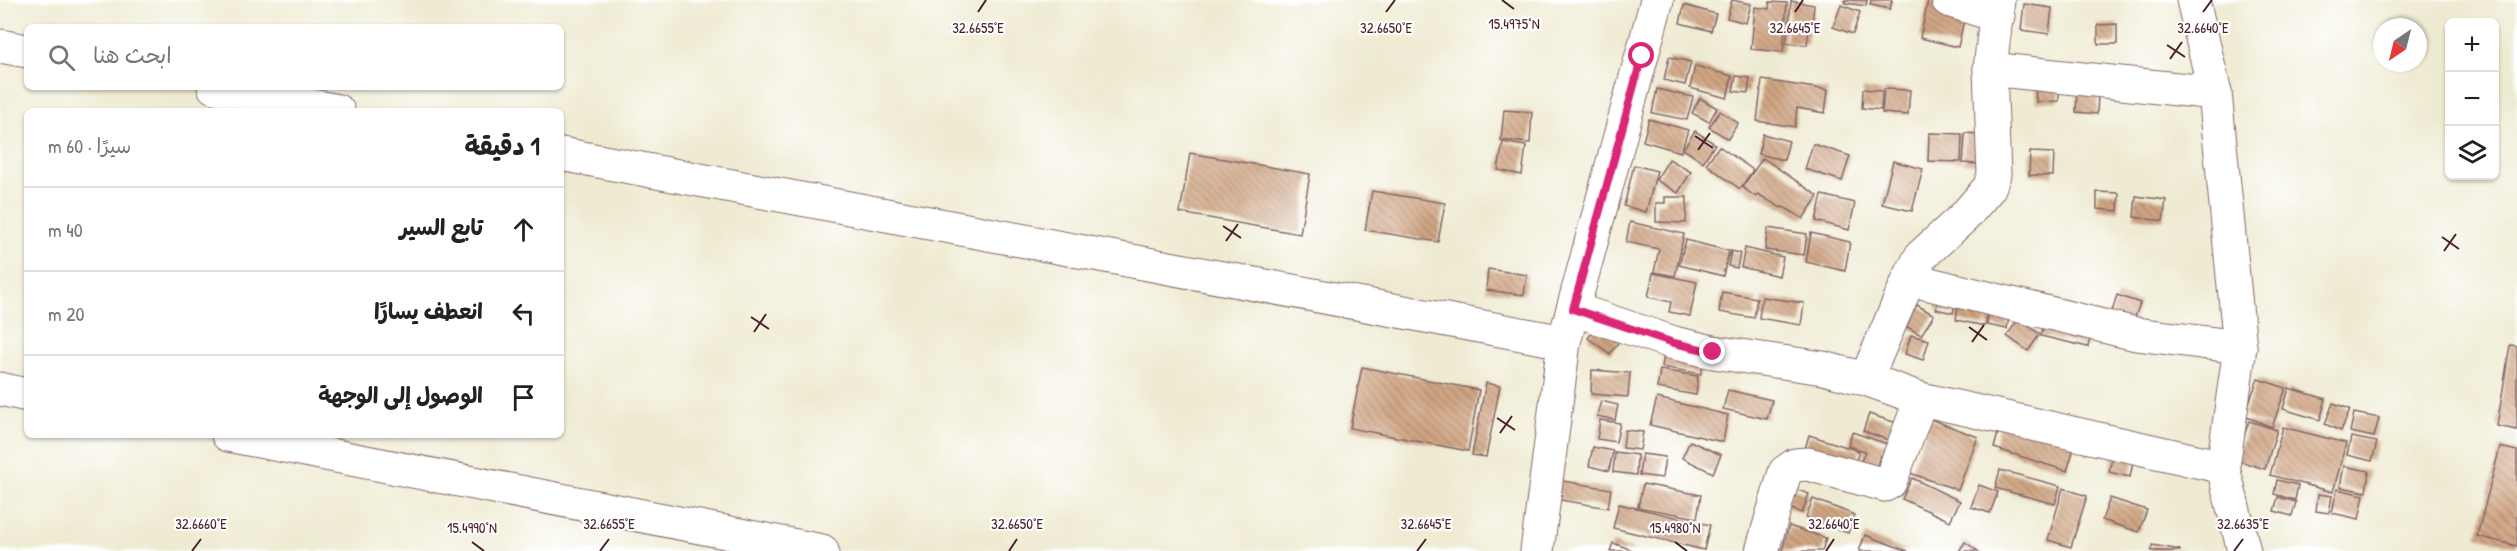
<!DOCTYPE html>
<html lang="ar">
<meta charset="utf-8">
<style>
:root{--surface:#fff;--page:#f2f2f2;--text:#222;--muted:#767676;--line:#e0e0e0}
body{margin:0;font-family:"Patrick Hand","Playpen Sans Arabic",sans-serif;background:var(--page);color:var(--text);direction:rtl}
.controls{position:absolute;right:18px;top:18px;display:grid;overflow:hidden;border-radius:9px;box-shadow:0 2px 4px #0004}
.controls button{width:54px;height:54px;display:grid;place-items:center;padding:0;border:0;border-bottom:2px solid var(--line);background:var(--surface);color:var(--text);font:30px sans-serif}
.compass{position:absolute;left:2373px;top:18px;width:54px;height:54px;border-radius:50%;background:var(--surface);box-shadow:0 2px 4px #0004;rotate:215deg}
.stop{position:absolute;width:18px;height:18px;margin:-14px;border:4px solid #db2777;border-radius:50%;background:#fff}
.stop.end{background:#db2777;border-color:#fff;box-shadow:0 2px 6px #0008}
.list{margin:0;padding:0;list-style:none}
h2{display:flex;justify-content:space-between;align-items:center;height:78px;margin:0;padding:0 24px;font-size:26px}
h2 small{font-size:20px;font-weight:400;color:var(--muted)}
.list li{display:grid;grid-template-columns:39px 1fr auto;gap:18px;align-items:center;box-sizing:border-box;height:84px;padding:0 24px;border-top:2px solid var(--line)}
.list b{display:block;font-size:22px;white-space:nowrap}
.list em{font-size:20px;font-style:normal;color:var(--muted)}
.icon{flex:none;width:33px;height:33px;fill:none;stroke:currentColor;stroke-width:2;stroke-linecap:round;stroke-linejoin:round}
.map{position:relative;flex:none;width:2517px;height:551px;overflow:hidden;direction:ltr}
.search{position:absolute;background:var(--surface);box-shadow:0 2px 4px #0004;left:24px;top:24px;width:540px;height:66px;display:flex;align-items:center;gap:15px;box-sizing:border-box;padding:0 21px;border-radius:9px;color:var(--muted);font-size:22px}
.panel{position:absolute;background:var(--surface);box-shadow:0 2px 4px #0004;left:24px;top:108px;width:540px;height:330px;border-radius:9px;direction:rtl}
.map>svg:first-child{display:block}
.building{fill:url(#building-back-hatch)}
.lines{fill:none;stroke-linecap:round;stroke-linejoin:round}
.minor-casing{stroke:#846666;stroke-width:35}
.minor{stroke:#fff;stroke-width:33}
.route{stroke:#db2777;stroke-width:8}
.ticks{fill:none;stroke:#4a1f2b;stroke-width:2}
.ticks-label{font-size:15px;text-anchor:middle;fill:#4a1f2b;stroke:#fff;stroke-width:4.5;stroke-linejoin:round;paint-order:stroke}
</style>
<div class="map">
<svg width="2517" height="551" viewBox="0 0 2517 551">
<defs>
<pattern id="building-back-hatch" width="6" height="6" patternUnits="userSpaceOnUse" patternTransform="scale(1.5)"><rect width="6" height="6" fill="#d0a583"/><path d="M-1 5l2 2M0 0l6 6M5-1l2 2" fill="none" stroke="#ab866b"/></pattern>
</defs>
<rect width="100%" height="100%" fill="#fff"/>
<filter id="ink" filterUnits="userSpaceOnUse"><feTurbulence type="fractalNoise" baseFrequency=".0167" numOctaves="2"/><feDisplacementMap in="SourceGraphic" scale="12" xChannelSelector="R" yChannelSelector="G"/><feConvolveMatrix kernelMatrix="1 2 1 2 8 2 1 2 1" color-interpolation-filters="sRGB"/></filter>
<filter id="wash" filterUnits="userSpaceOnUse"><feTurbulence type="fractalNoise" baseFrequency=".008" numOctaves="4" result="noise"/><feDisplacementMap in="SourceGraphic" scale="24" xChannelSelector="R" yChannelSelector="G"/><feGaussianBlur stdDeviation="1.35" result="paint"/><feColorMatrix in="noise" values="0 0 0 0 0 0 0 0 0 0 0 0 0 0 0 0 0 1.4 0 .05"/><feComposite in="paint" operator="in"/></filter>
<g filter="url(#wash)">
<rect width="100%" height="100%" fill="#efebd3"/>
<g id="blocks">
<!-- building -->
<g class="building">
<polygon points="1732,0 1751,4 1746,23 1727,18"/>
<polygon points="1845,0 1867,0 1866,6 1845,3"/>
<polygon points="1871,0 1892,0 1890,9 1870,5"/>
<polygon points="1928,0 1948,4 1964,20 1958,47 1920,38"/>
<polygon points="1791,1 1814,5 1812,26 1789,24"/>
<polygon points="1770,2 1787,3 1783,52 1751,49 1755,7 1769,9"/>
<polygon points="2024,4 2052,8 2049,34 2021,30"/>
<polygon points="1684,5 1716,14 1711,31 1680,23"/>
<polygon points="1841,5 1860,12 1853,34 1833,27"/>
<polygon points="2117,24 2117,44 2098,44 2098,25"/>
<polygon points="1788,27 1809,29 1807,45 1786,43"/>
<polygon points="1669,57 1691,62 1685,85 1664,80"/>
<polygon points="1695,66 1732,76 1727,98 1690,88"/>
<polygon points="1736,76 1750,78 1748,93 1733,91"/>
<polygon points="1762,80 1828,90 1825,113 1797,108 1795,127 1757,121"/>
<polygon points="2059,80 2059,101 2036,102 2035,81"/>
<polygon points="1657,89 1693,97 1687,120 1652,113"/>
<polygon points="1863,89 1882,91 1881,110 1862,108"/>
<polygon points="1884,89 1910,90 1908,115 1882,113"/>
<polygon points="2077,92 2098,94 2097,114 2076,112"/>
<polygon points="1700,98 1717,108 1709,122 1692,113"/>
<polygon points="1504,110 1532,112 1530,143 1501,140"/>
<polygon points="1720,111 1738,123 1728,139 1709,127"/>
<polygon points="1649,119 1688,130 1681,152 1643,141"/>
<polygon points="1695,131 1715,144 1703,162 1683,149"/>
<polygon points="1929,133 1962,134 1961,162 1928,161"/>
<polygon points="1965,133 1991,135 1990,165 1963,163"/>
<polygon points="1763,134 1789,141 1784,160 1758,154"/>
<polygon points="1503,142 1526,146 1522,175 1498,170"/>
<polygon points="1813,144 1850,156 1842,181 1805,169"/>
<polygon points="1719,146 1753,170 1740,189 1706,164"/>
<polygon points="2030,152 2054,153 2053,176 2029,175"/>
<polygon points="1190,153 1310,174 1300,234 1180,213"/>
<polygon points="1763,158 1818,196 1803,219 1789,210 1783,207 1781,208 1758,194 1756,197 1742,187"/>
<polygon points="1669,159 1691,172 1678,193 1656,180"/>
<polygon points="1893,161 1923,169 1912,211 1882,204"/>
<polygon points="1634,165 1657,171 1646,212 1624,206"/>
<polygon points="1372,191 1445,203 1438,242 1365,230"/>
<polygon points="2097,192 2119,193 2118,211 2097,209"/>
<polygon points="1822,195 1855,203 1849,230 1816,221"/>
<polygon points="2136,196 2166,200 2163,221 2134,217"/>
<polygon points="1665,197 1687,197 1686,223 1656,222 1656,203 1665,203"/>
<polygon points="1630,222 1684,234 1675,276 1654,272 1659,249 1626,242"/>
<polygon points="1768,228 1807,234 1804,255 1765,250"/>
<polygon points="1811,233 1850,242 1845,271 1806,262"/>
<polygon points="1686,240 1729,251 1723,276 1679,265"/>
<polygon points="1745,248 1783,257 1779,276 1741,267"/>
<polygon points="1731,251 1740,253 1737,268 1728,266"/>
<polygon points="1488,269 1527,275 1524,295 1486,290"/>
<polygon points="1653,273 1697,282 1690,316 1669,312 1671,302 1648,297"/>
<polygon points="1940,290 1958,294 1953,313 1936,309"/>
<polygon points="1722,292 1757,298 1754,318 1719,312"/>
<polygon points="1960,293 1990,300 1985,326 1956,320"/>
<polygon points="2117,295 2140,303 2131,328 2109,321"/>
<polygon points="1762,297 1804,303 1801,325 1759,318"/>
<polygon points="1991,301 2011,304 2007,329 1987,325"/>
<polygon points="1917,305 1934,315 1921,335 1904,325"/>
<polygon points="2046,314 2093,326 2088,347 2041,336"/>
<polygon points="2018,319 2040,334 2028,351 2007,336"/>
<polygon points="1600,321 1622,337 1610,354 1588,338"/>
<polygon points="1911,335 1929,340 1923,360 1905,354"/>
<polygon points="2510,345 2517,346 2517,430 2497,426"/>
<polygon points="1665,348 1704,355 1701,374 1662,367"/>
<polygon points="1362,367 1479,390 1468,451 1350,428"/>
<polygon points="1592,370 1630,373 1628,397 1591,394"/>
<polygon points="1660,370 1698,376 1696,395 1657,388"/>
<polygon points="2258,379 2286,388 2272,427 2244,416"/>
<polygon points="1486,383 1500,386 1486,457 1472,455"/>
<polygon points="2289,388 2326,399 2320,420 2283,409"/>
<polygon points="1728,390 1772,400 1767,419 1723,409"/>
<polygon points="1657,398 1728,415 1723,442 1650,425"/>
<polygon points="1601,401 1618,405 1615,420 1597,416"/>
<polygon points="2333,403 2350,409 2341,431 2325,424"/>
<polygon points="2354,413 2379,418 2374,437 2350,432"/>
<polygon points="1869,414 1900,424 1894,442 1863,431"/>
<polygon points="1930,419 1978,437 1958,490 1910,473"/>
<polygon points="1600,420 1620,423 1616,442 1597,439"/>
<polygon points="2249,421 2277,430 2265,469 2236,460"/>
<polygon points="2001,422 2075,445 2067,471 1994,448"/>
<polygon points="2283,427 2346,443 2333,492 2270,475"/>
<polygon points="1625,430 1643,432 1640,450 1623,448"/>
<polygon points="1852,432 1893,446 1888,459 1880,456 1876,469 1860,464 1865,451 1848,446"/>
<polygon points="1809,435 1859,451 1852,474 1802,459"/>
<polygon points="2351,437 2377,442 2372,461 2347,455"/>
<polygon points="1690,441 1721,455 1713,473 1682,458"/>
<polygon points="1593,447 1613,451 1609,471 1589,466"/>
<polygon points="2500,447 2517,451 2517,546 2477,536"/>
<polygon points="1615,452 1637,455 1636,475 1613,472"/>
<polygon points="2113,452 2134,457 2130,477 2109,472"/>
<polygon points="1642,454 1665,457 1662,478 1639,475"/>
<polygon points="2344,466 2369,471 2366,492 2340,487"/>
<polygon points="2000,470 2060,486 2055,504 1995,488"/>
<polygon points="1912,478 1960,501 1950,521 1902,499"/>
<polygon points="1557,480 1611,489 1608,508 1554,499"/>
<polygon points="2277,480 2298,485 2295,500 2274,494"/>
<polygon points="1643,484 1701,495 1697,518 1638,507"/>
<polygon points="1979,485 1998,492 1990,513 1971,507"/>
<polygon points="1792,488 1809,494 1802,513 1786,507"/>
<polygon points="2063,488 2087,496 2071,547 2048,540"/>
<polygon points="2337,489 2364,495 2359,519 2332,513"/>
<polygon points="2318,494 2332,496 2329,513 2316,511"/>
<polygon points="2278,497 2296,502 2292,516 2274,511"/>
<polygon points="2110,498 2147,510 2139,532 2102,520"/>
<polygon points="1813,499 1855,515 1848,533 1806,517"/>
<polygon points="1619,504 1710,525 1704,550 1613,528"/>
<polygon points="1789,526 1826,538 1822,551 1782,551"/>
<polygon points="1865,535 1908,551 1859,551"/>
<polygon points="1965,542 1978,551 1959,551"/>
<polygon points="1613,543 1635,551 1610,551"/>
<polygon points="2152,545 2180,550 2180,551 2151,551"/>
</g>
</g>
</g>
<g filter="url(#ink)">
<use href="#blocks" fill-opacity="0" stroke="#846666" stroke-width="1.5"/>
<g class="lines">
<!-- minor casing -->
<g class="minor-casing">
<g id="minor">
<polyline points="1948,0 1998,16"/>
<polyline points="2193,0 2215,93 2240,347 2223,467 2244,551"/>
<polyline points="0,46 27,51"/>
<polyline points="1990,69 2215,93"/>
<polyline points="214,87 338,111"/>
<polyline points="561,154 1564,342"/>
<polyline points="1909,279 2136,334 2240,347"/>
<polyline points="1573,309 1674,343 1713,352 1823,368 1866,379 1921,399 2223,467"/>
<polyline points="1866,379 1909,279 1921,256 1964,217 1989,188 1994,175 1990,69 1998,0"/>
<polyline points="0,389 27,395"/>
<polyline points="228,435 822,551"/>
<polyline points="1537,551 1564,342 1657,0"/>
<polyline points="1762,551 1785,472 1795,465 1808,464 1885,485 1890,482 1921,399"/>
</g>
</g>
<!-- minor -->
<use href="#minor" class="minor"/>
</g>
</g>
<g class="lines" filter="url(#ink)">
<!-- route -->
<polyline class="route" points="1642,56 1573,309 1674,343 1713,352"/>
</g>
<!-- ticks -->
<path class="ticks" d="M 1502,0 L 1514,9M 978,12 L 986,0M 1386,12 L 1395,0M 1795,12 L 1803,0M 2203,12 L 2212,0M 2167,45 L 2185,57M 2170,59 L 2182,42M 1695,136 L 1713,148M 1698,150 L 1710,133M 1223,226 L 1241,238M 2442,237 L 2459,249M 1226,241 L 1238,224M 2444,251 L 2456,234M 751,317 L 769,329M 1969,327 L 1987,340M 754,332 L 766,314M 1972,342 L 1984,325M 1497,418 L 1515,430M 1500,433 L 1512,416M 472,542 L 484,551M 1675,542 L 1687,551M 192,551 L 201,539M 600,551 L 609,539M 1009,551 L 1017,539M 1417,551 L 1426,539M 1826,551 L 1834,539M 2234,551 L 2243,539"/>
<g class="ticks-label">
<text x="1514" y="29">15.4975°N</text>
<text x="978" y="33">32.6655°E</text>
<text x="1386" y="33">32.6650°E</text>
<text x="1795" y="33">32.6645°E</text>
<text x="2203" y="33">32.6640°E</text>
<text x="201" y="529">32.6660°E</text>
<text x="609" y="529">32.6655°E</text>
<text x="1017" y="529">32.6650°E</text>
<text x="1426" y="529">32.6645°E</text>
<text x="1834" y="529">32.6640°E</text>
<text x="2243" y="529">32.6635°E</text>
<text x="472" y="533">15.4990°N</text>
<text x="1675" y="533">15.4980°N</text>
</g>
</svg>
<div class="controls">
<button>+</button>
<button>−</button>
<button><svg class="icon" aria-label="layers" viewBox="0 0 24 24"><path d="M12 4l9 5-9 5-9-5zM3 14l9 5 9-5"/></svg></button>
</div>
<svg class="compass" viewBox="-18 -18 36 36"><path d="M0-13l5 13h-10z" fill="#e53935"/><path d="M0 13l5-13h-10z" fill="#767676"/></svg>
<div class="stop" style="left:1642px;top:56px"></div>
<div class="stop end" style="left:1713px;top:352px"></div>
<div class="search"><svg class="icon" aria-label="search" viewBox="0 0 24 24"><circle cx="10" cy="10" r="6"/><path d="M15 15l6 6"/></svg>ابحث هنا</div>
<section class="panel">
<h2>1 دقيقة<small>سيرًا · 60 m</small></h2>
<ul class="list">
<li><svg class="icon" aria-label="ahead" viewBox="0 0 24 24"><path d="M12 20V5M6 11l6-6 6 6"/></svg><div><b>تابع السير</b></div><em>40 m</em></li>
<li><svg class="icon" aria-label="left" viewBox="0 0 24 24"><path d="M17 20v-9H6M10 6l-5 5 5 5"/></svg><div><b>انعطف يسارًا</b></div><em>20 m</em></li>
<li><svg class="icon" aria-label="arrive" viewBox="0 0 24 24"><path d="M6 21V4h12l-3 4 3 4H6"/></svg><div><b>الوصول إلى الوجهة</b></div></li>
</ul>
</section>
</div>
